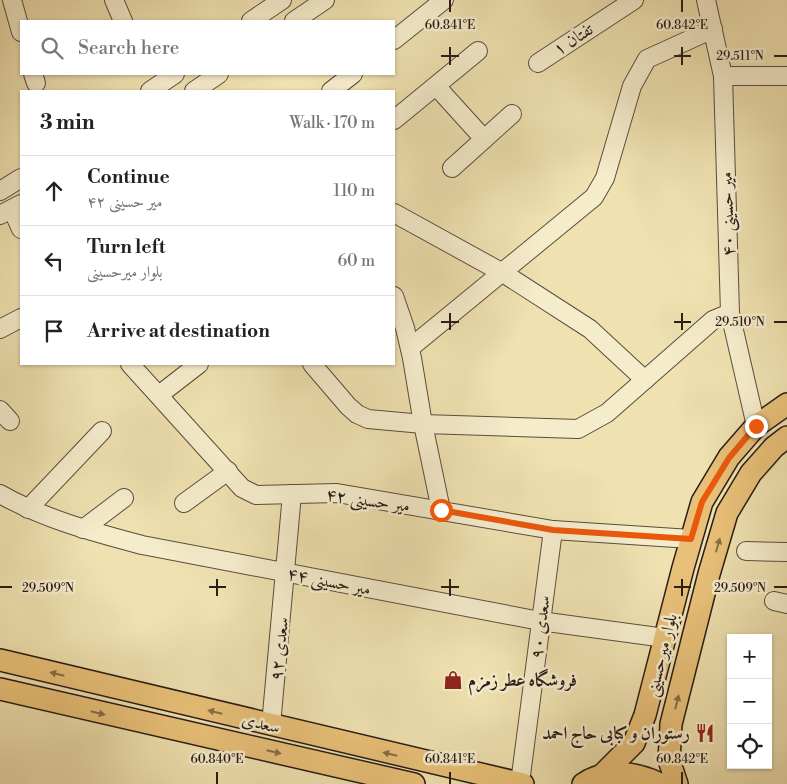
<!DOCTYPE html>
<meta charset="utf-8">
<style>
:root{--surface:#fff;--page:#f6f6f6;--text:#222;--muted:#767676;--line:#e0e0e0}
body{margin:0;font-family:"Libre Bodoni",Amiri,serif;background:var(--page);color:var(--text)}
.controls{position:absolute;right:15px;bottom:15px;display:grid;overflow:hidden;border-radius:0px;box-shadow:0 1px 4px #0004}
.controls button{width:45px;height:45px;display:grid;place-items:center;padding:0;border:0;border-bottom:1px solid var(--line);background:var(--surface);color:var(--text);font:25px sans-serif}
.stop{position:absolute;width:15px;height:15px;margin:-11px;border:4px solid #ea580c;border-radius:50%;background:#fff}
.stop.end{background:#ea580c;border-color:#fff;box-shadow:0 1px 5px #0008}
.list{margin:0;padding:0;list-style:none}
h2{display:flex;justify-content:space-between;align-items:center;height:65px;margin:0;padding:0 20px;font-size:21px}
h2 small{font-size:16px;font-weight:400;color:var(--muted)}
.list li{display:grid;grid-template-columns:32px 1fr auto;gap:15px;align-items:center;box-sizing:border-box;height:70px;padding:0 20px;border-top:1px solid var(--line)}
.list b{display:block;font-size:19px;white-space:nowrap}
.list p{margin:0;font-size:16px;white-space:nowrap;color:var(--muted)}
.list em{font-size:16px;font-style:normal;color:var(--muted)}
.icon{flex:none;width:28px;height:28px;fill:none;stroke:currentColor;stroke-width:2;stroke-linecap:round;stroke-linejoin:round}
.map{position:relative;flex:none;width:787px;height:784px;overflow:hidden}
.search{position:absolute;background:var(--surface);box-shadow:0 1px 4px #0004;left:20px;top:20px;width:375px;height:55px;display:flex;align-items:center;gap:12px;box-sizing:border-box;padding:0 18px;border-radius:0px;color:var(--muted);font-size:19px}
.panel{position:absolute;background:var(--surface);box-shadow:0 1px 4px #0004;left:20px;top:90px;width:375px;height:275px;border-radius:0px}
.map>svg:first-child{display:block}
.lines{fill:none;stroke-linecap:round;stroke-linejoin:round}
.minor-casing{stroke:#5a4d3d;stroke-width:20}
.major-casing{stroke:#291c17;stroke-width:24}
.minor{stroke:#f5eccc;stroke-width:18}
.major{stroke:#e8c078;stroke-width:21}
.oneway{fill:#886e48}
.route{stroke:#ea580c;stroke-width:6}
.ticks{fill:none;stroke:#291c17;stroke-width:2}
.labels{text-anchor:middle;stroke-width:5;stroke-linejoin:round;paint-order:stroke}
.street-label{font-size:18px;fill:#291c17;stroke:#f5eccc}
.poi-label{font-size:18px;font-weight:bold;fill:#291c17;stroke:#f5eccc;text-anchor:start}
.ticks-label{font-size:12px;text-anchor:middle;fill:#291c17;stroke:#f5eccc;stroke-width:5;stroke-linejoin:round;paint-order:stroke}
</style>
<div class="map">
<svg width="787" height="784" viewBox="0 0 787 784">
<rect width="100%" height="100%" fill="#efe1b0"/>
<filter id="stains"><feTurbulence type="fractalNoise" baseFrequency=".004" numOctaves="4"/><feColorMatrix values="0 0 0 0 .2 0 0 0 0 .09 0 0 0 0 .02 0 0 0 .5 -.17"/></filter>
<radialGradient id="worn" r=".72"><stop offset=".6" stop-color="#630" stop-opacity="0"/><stop offset="1" stop-color="#630" stop-opacity=".3"/></radialGradient>
<g class="lines">
<!-- minor casing -->
<g class="minor-casing">
<g id="minor">
<polyline points="12,0 21,32"/>
<polyline points="114,0 123,21"/>
<polyline points="706,0 723,76 730,313 756,426"/>
<polyline points="251,21 282,0"/>
<polyline points="294,21 325,0"/>
<polyline points="394,40 444,0"/>
<polyline points="538,63 634,0"/>
<polyline points="33,74 36,83"/>
<polyline points="723,76 787,76"/>
<polyline points="436,86 484,139"/>
<polyline points="150,91 175,74"/>
<polyline points="194,91 219,74"/>
<polyline points="331,91 353,74"/>
<polyline points="394,120 478,51"/>
<polyline points="452,168 512,114"/>
<polyline points="0,191 21,178"/>
<polyline points="12,209 21,229"/>
<polyline points="394,213 503,273 590,329 645,380"/>
<polyline points="0,215 21,204"/>
<polyline points="394,296 405,328 412,358 423,424 441,510"/>
<polyline points="0,329 21,318"/>
<polyline points="410,348 594,197 605,178 632,86 647,59 713,29"/>
<polyline points="130,364 242,488 256,495 337,493 553,530 691,539"/>
<polyline points="312,364 348,406 357,414 368,419 423,424 578,429 607,413 713,320 730,313"/>
<polyline points="159,395 199,364"/>
<polyline points="0,410 10,421"/>
<path d="M 0,494 C 44,519 93,532 142,545 L 540,621 L 665,638"/>
<polyline points="184,503 228,471"/>
<polyline points="28,509 102,431"/>
<polyline points="83,529 124,498"/>
<polyline points="746,551 787,552"/>
<polyline points="774,601 787,604"/>
<polyline points="271,725 292,494"/>
<polyline points="520,783 553,530"/>
</g>
</g>
<!-- major casing -->
<g class="major-casing">
<g id="major">
<polyline points="0,660 523,784"/>
<polyline points="0,689 414,784"/>
<polyline points="600,777 634,743 645,715 683,568 702,502 729,457 756,426 787,404"/>
<path d="M 583,784 C 606,768 636,772 660,784"/>
<polyline points="677,784 669,760 671,724 709,574 727,513 751,473 774,447 787,437"/>
</g>
</g>
<!-- minor -->
<use href="#minor" class="minor"/>
<!-- major -->
<use href="#major" class="major"/>
</g>
<!-- one-way arrows -->
<defs><path id="oneway-solid" d="M-6-.8H1V-3.2L6.5 0L1 3.2V.8H-6Z" transform="scale(1.25)"/></defs>
<g class="oneway">
<use href="#oneway-solid" transform="translate(718 545) rotate(-74)"/>
<use href="#oneway-solid" transform="translate(57 674) rotate(-166)"/>
<use href="#oneway-solid" transform="translate(677 702) rotate(-76)"/>
<use href="#oneway-solid" transform="translate(215 712) rotate(-166)"/>
<use href="#oneway-solid" transform="translate(98 713) rotate(14)"/>
<use href="#oneway-solid" transform="translate(274 752) rotate(13)"/>
<use href="#oneway-solid" transform="translate(390 754) rotate(-167)"/>
</g>
<g class="lines">
<!-- route -->
<polyline class="route" points="441,510 553,530 691,539 702,502 729,458 756,426"/>
</g>
<!-- ticks -->
<path class="ticks" d="M 450,0 L 450,12M 682,0 L 682,12M 450,47 L 450,65M 682,47 L 682,65M 441,56 L 459,56M 674,56 L 691,56M 774,56 L 787,56M 450,313 L 450,330M 682,313 L 682,330M 441,322 L 459,322M 674,322 L 691,322M 774,322 L 787,322M 217,579 L 217,596M 450,579 L 450,596M 682,579 L 682,596M 0,587 L 12,587M 209,587 L 226,587M 441,587 L 459,587M 674,587 L 691,587M 774,587 L 787,587M 217,772 L 217,784M 450,772 L 450,784M 682,772 L 682,784"/>
<!-- icons -->
<defs>
<g id="shop-bare" transform="scale(1.5)"><path d="M-5-2.5h2.3a2.7 3.5 0 0 1 5.4 0H5L5.5 6h-11ZM-1.5-2.5h3a1.5 2.3 0 0 0-3 0Z" fill="#8f2418" stroke="#f5eccc" stroke-width="2.5" paint-order="stroke"/></g>
<g id="restaurant-bare" transform="scale(1.5)"><path d="M-5-6h1v4h1v-4h1v4h1v-4h1v5L-1.5 .5V6h-2V.5L-5-1ZM5-6V6H3V1.5H1.5Q1.5-4 5-6Z" fill="#8f2418" stroke="#f5eccc" stroke-width="2.5" paint-order="stroke"/></g>
</defs>
<g fill-rule="evenodd">
<use href="#shop-bare" x="453" y="680"/>
<use href="#restaurant-bare" x="705" y="733"/>
</g>
<g class="labels">
<!-- street labels -->
<g class="street-label">
<text transform="translate(573 39) rotate(-33)" y="6">تفتان ۱</text>
<text transform="translate(727 214) rotate(-92)" y="6">میر حسینی ۴۰</text>
<text transform="translate(368 500) rotate(8)" y="6">میر حسینی ۴۲</text>
<text transform="translate(329 581) rotate(11)" y="6">میر حسینی ۴۴</text>
<text transform="translate(540 627) rotate(-83)" y="6">سعدی ۹۰</text>
<text transform="translate(279 649) rotate(-84)" y="6">سعدی ۹۲</text>
<text transform="translate(661 655) rotate(-76)" y="6">بلوار میرحسینی</text>
<text transform="translate(261 723) rotate(13)" y="6">سعدی</text>
</g>
<!-- poi labels -->
<g class="poi-label">
<text x="468" y="686">فروشگاه عطر زمزم</text>
<text x="690" y="739" text-anchor="end">رستوران و کبابی حاج احمد</text>
</g>
</g>
<g class="ticks-label">
<text x="450" y="29">60.841°E</text>
<text x="682" y="29">60.842°E</text>
<text x="740" y="60">29.511°N</text>
<text x="740" y="326">29.510°N</text>
<text x="48" y="592">29.509°N</text>
<text x="740" y="592">29.509°N</text>
<text x="217" y="763">60.840°E</text>
<text x="450" y="763">60.841°E</text>
<text x="682" y="763">60.842°E</text>
</g>
<rect width="100%" height="100%" filter="url(#stains)"/>
<rect width="100%" height="100%" fill="url(#worn)"/>
</svg>
<div class="controls">
<button>+</button>
<button>−</button>
<button><svg class="icon" aria-label="locate" viewBox="0 0 24 24"><circle cx="12" cy="12" r="6"/><path d="M12 2v4M12 18v4M2 12h4M18 12h4"/></svg></button>
</div>
<div class="stop" style="left:441px;top:510px"></div>
<div class="stop end" style="left:756px;top:426px"></div>
<div class="search"><svg class="icon" aria-label="search" viewBox="0 0 24 24"><circle cx="10" cy="10" r="6"/><path d="M15 15l6 6"/></svg>Search here</div>
<section class="panel">
<h2>3 min<small>Walk · 170 m</small></h2>
<ul class="list">
<li><svg class="icon" aria-label="ahead" viewBox="0 0 24 24"><path d="M12 20V5M6 11l6-6 6 6"/></svg><div><b>Continue</b><p>میر حسینی ۴۲</p></div><em>110 m</em></li>
<li><svg class="icon" aria-label="left" viewBox="0 0 24 24"><path d="M17 20v-9H6M10 6l-5 5 5 5"/></svg><div><b>Turn left</b><p>بلوار میرحسینی</p></div><em>60 m</em></li>
<li><svg class="icon" aria-label="arrive" viewBox="0 0 24 24"><path d="M6 21V4h12l-3 4 3 4H6"/></svg><div><b>Arrive at destination</b></div></li>
</ul>
</section>
</div>
